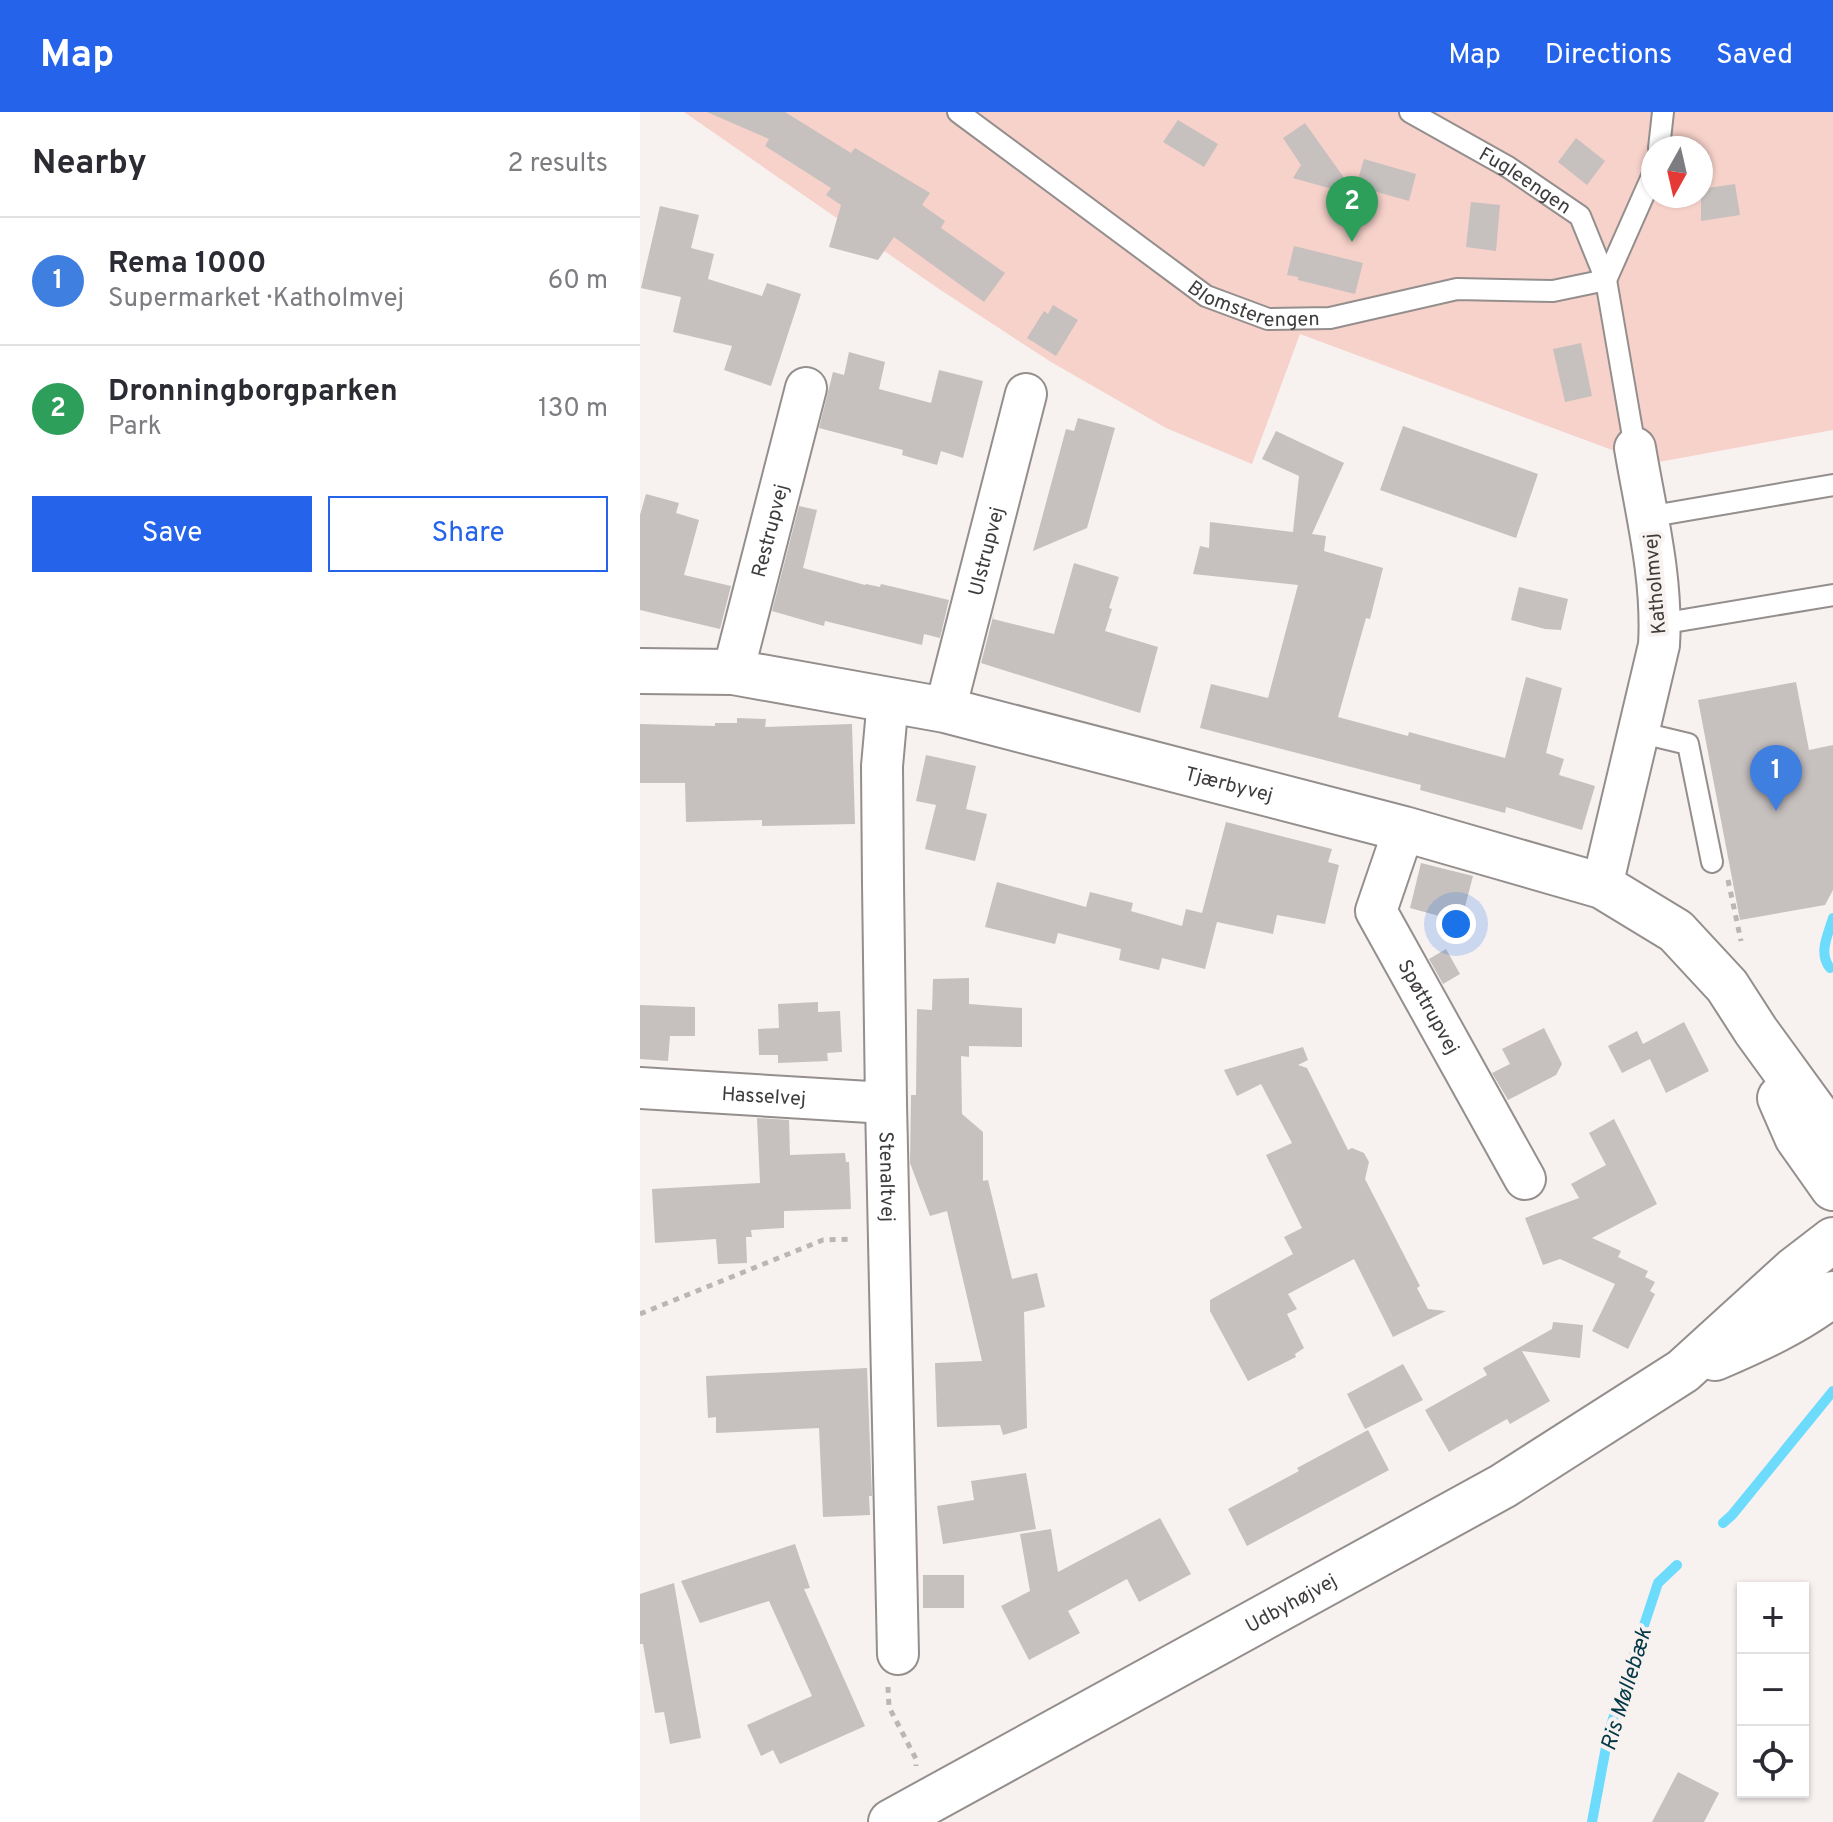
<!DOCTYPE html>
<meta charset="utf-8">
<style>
:root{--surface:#fff;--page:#f2f2f3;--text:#2b2b33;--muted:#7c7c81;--line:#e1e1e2;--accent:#2563eb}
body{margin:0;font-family:Overpass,sans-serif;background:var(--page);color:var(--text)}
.controls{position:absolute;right:24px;bottom:24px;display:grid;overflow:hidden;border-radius:0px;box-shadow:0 2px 6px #0004}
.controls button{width:72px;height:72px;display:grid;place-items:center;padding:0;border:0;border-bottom:2px solid var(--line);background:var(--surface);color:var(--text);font:40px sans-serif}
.compass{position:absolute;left:1001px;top:24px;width:72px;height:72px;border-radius:50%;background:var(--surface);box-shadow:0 2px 6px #0004;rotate:188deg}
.you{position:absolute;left:816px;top:812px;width:28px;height:28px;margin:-20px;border:6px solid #fff;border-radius:50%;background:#1a73e8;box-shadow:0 0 0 12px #1a73e833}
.badge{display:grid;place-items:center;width:52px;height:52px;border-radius:50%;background:var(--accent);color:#fff;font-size:26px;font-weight:700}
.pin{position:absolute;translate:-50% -66px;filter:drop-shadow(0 2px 4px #0008)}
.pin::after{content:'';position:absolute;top:42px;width:28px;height:24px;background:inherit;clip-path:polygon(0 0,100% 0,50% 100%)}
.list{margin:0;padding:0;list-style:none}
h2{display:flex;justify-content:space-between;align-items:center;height:104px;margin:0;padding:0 32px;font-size:34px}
h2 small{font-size:26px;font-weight:400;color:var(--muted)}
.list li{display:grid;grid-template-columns:52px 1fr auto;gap:24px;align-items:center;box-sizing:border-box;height:128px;padding:0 32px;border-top:2px solid var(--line)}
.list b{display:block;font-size:30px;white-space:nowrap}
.list p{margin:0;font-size:26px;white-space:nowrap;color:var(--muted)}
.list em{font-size:26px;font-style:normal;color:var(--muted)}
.actions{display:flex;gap:16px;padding:24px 32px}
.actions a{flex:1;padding:18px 0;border:2px solid var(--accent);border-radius:0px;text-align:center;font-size:28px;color:var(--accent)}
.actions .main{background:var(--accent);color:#fff}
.icon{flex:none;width:44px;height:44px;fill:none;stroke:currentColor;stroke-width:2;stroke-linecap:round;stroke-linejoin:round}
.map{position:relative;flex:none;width:1193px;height:1710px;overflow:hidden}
header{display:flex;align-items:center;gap:48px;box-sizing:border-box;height:112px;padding:0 40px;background:var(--accent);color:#fff}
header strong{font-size:38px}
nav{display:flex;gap:44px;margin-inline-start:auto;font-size:28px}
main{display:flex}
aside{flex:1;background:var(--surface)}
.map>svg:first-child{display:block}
.green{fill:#f7d2cb;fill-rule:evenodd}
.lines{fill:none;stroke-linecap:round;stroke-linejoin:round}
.stream{stroke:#6ddbfc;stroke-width:10}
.building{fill:#c6c0bf}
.lane-casing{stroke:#948e8d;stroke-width:24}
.street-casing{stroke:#948e8d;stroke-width:44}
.secondary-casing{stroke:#948e8d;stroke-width:48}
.path{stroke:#bbb6b5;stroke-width:5;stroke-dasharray:6 6;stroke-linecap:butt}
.lane{stroke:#fff;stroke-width:20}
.street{stroke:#fff;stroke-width:40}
.secondary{stroke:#fff;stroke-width:44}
.labels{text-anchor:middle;stroke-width:8;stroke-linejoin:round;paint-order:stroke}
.street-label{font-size:20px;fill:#3f3c3c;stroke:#f7f1f0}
.water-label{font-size:22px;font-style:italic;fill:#023745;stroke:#f7f1f0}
</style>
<header>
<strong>Map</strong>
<nav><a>Map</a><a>Directions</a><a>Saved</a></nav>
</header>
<main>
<aside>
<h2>Nearby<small>2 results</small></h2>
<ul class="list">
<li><span class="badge" style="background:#3f7fe0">1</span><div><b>Rema 1000</b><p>Supermarket · Katholmvej</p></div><em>60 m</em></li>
<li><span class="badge" style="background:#2e9e5b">2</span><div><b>Dronningborgparken</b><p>Park</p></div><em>130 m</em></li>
</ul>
<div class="actions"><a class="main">Save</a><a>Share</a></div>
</aside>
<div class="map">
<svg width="1193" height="1710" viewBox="0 0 1193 1710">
<rect width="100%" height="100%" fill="#f7f1f0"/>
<!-- green -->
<path class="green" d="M 44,0 L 1193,0 L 1193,318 L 1024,349 L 1007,351 L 660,222 L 612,352 L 526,316 L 411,250 L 299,177 ZM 1013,36 L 1061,36 L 1061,84 L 1013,84 Z"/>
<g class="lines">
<!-- stream -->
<g class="stream">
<path d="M 1190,856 C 1178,841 1188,823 1193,806"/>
<polyline points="1083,1411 1092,1403 1193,1279"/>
<polyline points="952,1710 969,1619 1018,1471 1037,1453"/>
</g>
</g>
<!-- building -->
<g class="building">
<polygon points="67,0 145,0 211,41 215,36 290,81 282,93 305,109 301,116 365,161 344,190 254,125 238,148 189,135 201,93 186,83 191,76 125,34 129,27"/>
<polygon points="538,8 578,32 564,55 523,30"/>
<polygon points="665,11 717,84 653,66 661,53 643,26"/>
<polygon points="936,26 965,49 947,73 918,50"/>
<polygon points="724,47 776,62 769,89 716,74"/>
<polygon points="1095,72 1100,103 1061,109 1061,77"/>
<polygon points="831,90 860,93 856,139 826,135"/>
<polygon points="20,94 59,103 51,136 74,142 68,167 122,184 127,171 161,182 131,274 84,258 92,234 33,220 41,185 1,176"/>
<polygon points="654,134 723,151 715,182 658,168 658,165 647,163"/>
<polygon points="413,193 438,208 416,244 387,226 404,199 408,202"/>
<polygon points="941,231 952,284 925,290 913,237"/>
<polygon points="209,240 245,250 239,277 291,291 299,258 343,269 323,346 301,339 297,353 262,343 263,338 179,316 193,260 204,263"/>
<polygon points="438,306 475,316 447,416 393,439 426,317 434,319"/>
<polygon points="763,314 898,362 876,426 740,378"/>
<polygon points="636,319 704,351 672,422 686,424 684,439 743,456 730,507 726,506 698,605 768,624 769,620 865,646 886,565 922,576 906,641 924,647 919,663 955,674 942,718 866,695 865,701 780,678 781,673 560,616 571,572 628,586 658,473 553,462 560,434 569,436 570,410 653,420 659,364 622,347"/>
<polygon points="6,382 39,391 36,401 59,408 44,463 91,474 80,517 0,498 0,403"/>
<polygon points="159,394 177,398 163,456 225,473 226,472 240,475 241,472 309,488 300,526 284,522 282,533 185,509 184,514 132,499"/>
<polygon points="434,451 479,465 469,496 472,497 465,519 518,535 500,601 341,551 354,501 353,507 414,522"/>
<polygon points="879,475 928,487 921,518 905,517 871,508"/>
<polygon points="1156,570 1169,638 1193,633 1193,778 1185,793 1100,808 1058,588"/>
<polygon points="97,606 126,607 125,615 212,612 215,712 122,714 122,708 46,710 45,671 0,671 0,612 75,614 75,611 97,611"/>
<polygon points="286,643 336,654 326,697 347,702 335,749 285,737 296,693 276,689"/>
<polygon points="586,710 692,737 688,750 699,753 685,812 637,803 633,822 577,810 565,857 522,846 519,858 479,848 481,837 418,821 415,832 345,815 357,770 446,795 450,780 493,791 491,799 542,814 546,797 562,801"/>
<polygon points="781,751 833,764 821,810 770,796"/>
<polygon points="806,837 820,862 803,872 789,847"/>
<polygon points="329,866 329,892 382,896 382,935 329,934 329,945 321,944 322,1002 343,1020 343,1069 348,1068 372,1167 397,1161 405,1195 384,1200 387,1316 363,1323 360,1313 297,1315 295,1251 342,1249 307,1099 290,1104 270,1051 271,983 276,983 277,897 292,898 293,867"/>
<polygon points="178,890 178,900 200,899 202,940 187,941 188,949 138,951 138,943 119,943 118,917 139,916 138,892"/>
<polygon points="0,893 55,895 55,924 30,924 28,949 0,947"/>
<polygon points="1044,910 1069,959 1026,981 1010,947 982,961 968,934 997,919 1003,932"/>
<polygon points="904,916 922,952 916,963 868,988 852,961 870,952 862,937"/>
<polygon points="663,935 668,948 658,953 667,956 708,1038 712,1036 724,1041 729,1050 725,1067 780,1174 777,1176 788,1197 806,1199 753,1225 714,1147 648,1182 657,1197 647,1202 664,1236 655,1242 656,1245 608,1269 570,1199 570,1188 653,1142 644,1125 662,1116 626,1043 652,1031 621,972 597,984 584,958"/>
<polygon points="117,1006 149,1008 150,1043 205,1041 206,1050 209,1050 211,1097 144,1099 144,1116 111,1118 112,1125 106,1125 107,1151 78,1152 76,1127 15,1131 12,1077 120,1071"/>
<polygon points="974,1007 1017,1092 952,1126 981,1139 978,1145 1008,1159 1005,1165 1015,1170 1010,1179 1015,1182 988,1237 952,1219 975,1172 920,1147 903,1153 885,1106 939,1086 931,1072 966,1053 949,1021"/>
<polygon points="913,1210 943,1213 940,1246 882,1239 910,1289 870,1312 867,1307 809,1340 785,1298 847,1263 843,1256 912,1217"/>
<polygon points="763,1252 783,1288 725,1317 707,1282"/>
<polygon points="227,1256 232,1384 229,1384 230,1403 183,1405 179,1316 76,1321 76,1305 68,1306 66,1264"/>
<polygon points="728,1318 749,1358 607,1434 588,1397 659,1359 657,1356"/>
<polygon points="386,1361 396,1417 303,1432 297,1394 334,1388 331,1369"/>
<polygon points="520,1406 551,1462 499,1490 487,1467 428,1499 440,1521 389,1548 361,1494 390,1479 380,1422 411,1417 418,1460"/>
<polygon points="155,1432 170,1476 164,1477 225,1614 140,1652 133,1638 121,1644 107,1613 172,1584 129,1489 60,1511 41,1469"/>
<rect x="283" y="1463" width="41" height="33"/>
<polygon points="34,1471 61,1626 30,1632 24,1600 15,1601 3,1532 0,1532 0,1482"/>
<polygon points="1038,1660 1079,1681 1064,1710 1012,1710"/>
</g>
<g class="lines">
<!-- lane casing -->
<g class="lane-casing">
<g id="lane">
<path id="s1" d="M 318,0 L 566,184 L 628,207 L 690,206 L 817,177 L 913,179 L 966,168"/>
<path id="s2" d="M 770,0 L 868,55 L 940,104 L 966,168 L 995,336"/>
<polyline points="1019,36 1023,0"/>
<polyline points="966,168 1013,62"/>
<polyline points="1007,405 1193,373"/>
<polyline points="1020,512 1193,483"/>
<polyline points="998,620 1048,632 1072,750"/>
</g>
</g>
<!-- street casing -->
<g class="street-casing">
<g id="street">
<path id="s3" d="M 93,560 L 166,276"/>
<path id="s4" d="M 248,587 L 242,654 L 243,771 L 246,991 L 258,1542"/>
<path id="s5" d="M 305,598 L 386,282"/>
<path id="s6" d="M 764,717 L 736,799 L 885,1067"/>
<path d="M 962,774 L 1019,533 C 1023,467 1006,401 995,336"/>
<path id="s7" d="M 0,976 L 246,991"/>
</g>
</g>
<!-- secondary casing -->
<g class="secondary-casing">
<g id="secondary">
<path id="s8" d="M 0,559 L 93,560 L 305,598 L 764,717 L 962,774 L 1036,819 L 1087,874 L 1116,919 L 1180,1007 L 1193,1023"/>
<polyline points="1140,986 1157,1025 1193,1076"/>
<path d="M 1075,1246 C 1117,1228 1157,1210 1193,1182"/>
<path id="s9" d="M 251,1710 L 863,1374 L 1043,1259 L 1154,1158 L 1193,1128"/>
</g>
</g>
<!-- path -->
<g class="path">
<polyline points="1088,768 1101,829"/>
<polyline points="0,1202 183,1128 213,1127"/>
<polyline points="248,1575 249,1595 276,1647 276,1654"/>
</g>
<!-- lane -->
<use href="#lane" class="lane"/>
<!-- street -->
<use href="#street" class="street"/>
<!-- secondary -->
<use href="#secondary" class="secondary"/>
</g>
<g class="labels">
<!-- street labels -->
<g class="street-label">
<text dy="7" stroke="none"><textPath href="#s2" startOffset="134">Fugleengen</textPath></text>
<text dy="7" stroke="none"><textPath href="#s1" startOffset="358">Blomsterengen</textPath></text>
<text dy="7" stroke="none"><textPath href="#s3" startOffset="146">Restrupvej</textPath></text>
<text dy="7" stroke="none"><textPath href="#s5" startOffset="164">Ulstrupvej</textPath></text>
<text transform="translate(1014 472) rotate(-95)" y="7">Katholmvej</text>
<text dy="7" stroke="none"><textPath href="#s8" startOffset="602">Tjærbyvej</textPath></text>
<text dy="7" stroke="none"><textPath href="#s6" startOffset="196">Spøttrupvej</textPath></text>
<text dy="7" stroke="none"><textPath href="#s7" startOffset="124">Hasselvej</textPath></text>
<text dy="7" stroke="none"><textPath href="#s4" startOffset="478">Stenaltvej</textPath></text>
<text dy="7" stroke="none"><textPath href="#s9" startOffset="456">Udbyhøjvej</textPath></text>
</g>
<!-- water labels -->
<g class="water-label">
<text transform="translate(985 1577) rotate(-73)" y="8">Ris Møllebæk</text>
</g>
</g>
</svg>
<div class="controls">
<button>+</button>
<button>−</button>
<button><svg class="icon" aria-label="locate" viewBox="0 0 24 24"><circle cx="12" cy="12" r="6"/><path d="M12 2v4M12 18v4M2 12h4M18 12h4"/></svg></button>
</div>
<svg class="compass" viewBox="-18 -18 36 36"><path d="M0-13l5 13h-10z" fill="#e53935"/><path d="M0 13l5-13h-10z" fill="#7c7c81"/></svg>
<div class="you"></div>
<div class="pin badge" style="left:1136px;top:699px;background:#3f7fe0">1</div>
<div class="pin badge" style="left:712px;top:130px;background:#2e9e5b">2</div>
</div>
</main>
